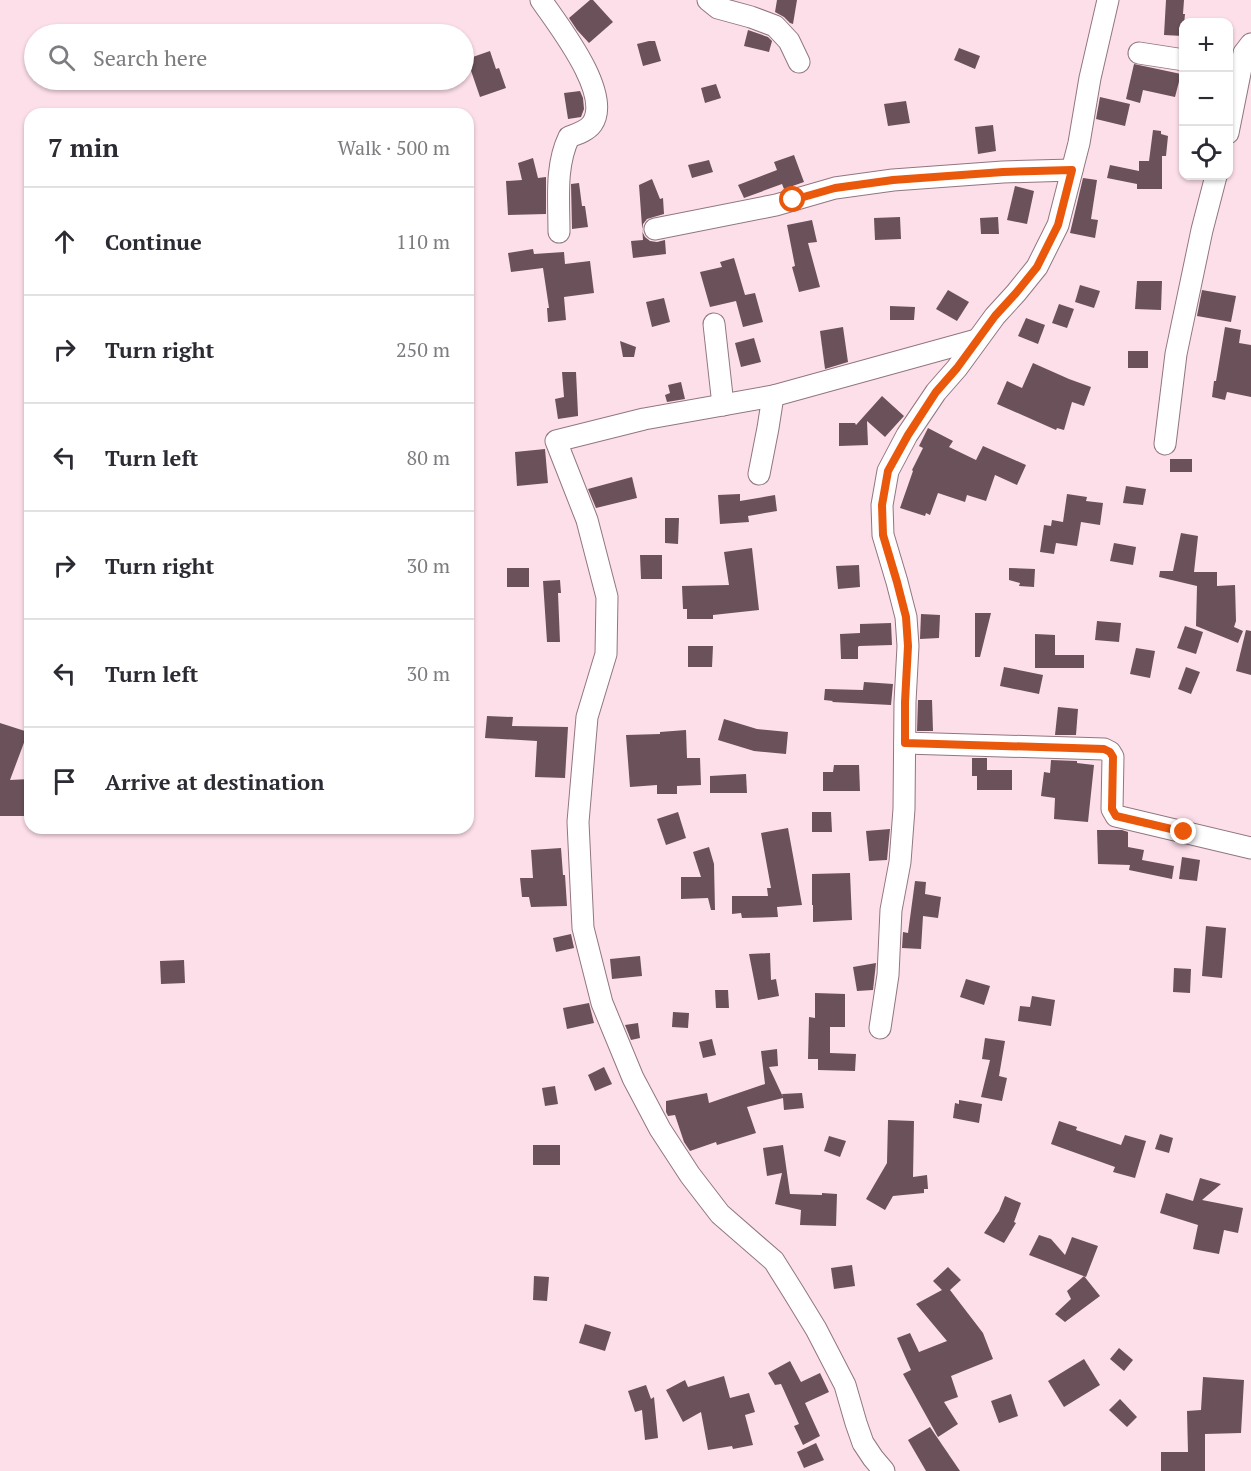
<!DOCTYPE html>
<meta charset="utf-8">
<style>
:root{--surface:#fff;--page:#f7f7f7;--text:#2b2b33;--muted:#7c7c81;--line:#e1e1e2}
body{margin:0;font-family:"PT Serif",serif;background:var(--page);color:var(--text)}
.controls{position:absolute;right:18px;top:18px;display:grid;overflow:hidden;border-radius:12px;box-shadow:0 2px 4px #0004}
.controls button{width:54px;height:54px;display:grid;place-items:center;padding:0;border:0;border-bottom:2px solid var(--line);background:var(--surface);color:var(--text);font:30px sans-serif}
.stop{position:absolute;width:18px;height:18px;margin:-14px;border:4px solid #ea580c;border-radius:50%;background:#fff}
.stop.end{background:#ea580c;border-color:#fff;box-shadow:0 2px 6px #0008}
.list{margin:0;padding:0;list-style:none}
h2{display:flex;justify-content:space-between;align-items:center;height:78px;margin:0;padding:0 24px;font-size:26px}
h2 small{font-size:20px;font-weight:400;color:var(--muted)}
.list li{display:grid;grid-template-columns:39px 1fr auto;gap:18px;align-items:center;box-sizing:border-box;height:108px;padding:0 24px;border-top:2px solid var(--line)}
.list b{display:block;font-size:22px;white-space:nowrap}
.list em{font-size:20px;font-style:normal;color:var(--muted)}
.icon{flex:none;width:33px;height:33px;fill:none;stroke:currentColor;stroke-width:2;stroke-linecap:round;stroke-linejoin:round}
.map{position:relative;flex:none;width:1251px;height:1471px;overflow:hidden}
.search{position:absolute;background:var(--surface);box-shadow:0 2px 4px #0004;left:24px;top:24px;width:450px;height:66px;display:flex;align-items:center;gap:15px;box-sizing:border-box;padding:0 21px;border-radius:33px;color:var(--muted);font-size:22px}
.panel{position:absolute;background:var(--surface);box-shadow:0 2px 4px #0004;left:24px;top:108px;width:450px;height:726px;border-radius:18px}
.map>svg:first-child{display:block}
.building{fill:#6a515a}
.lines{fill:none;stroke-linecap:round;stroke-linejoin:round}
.minor-casing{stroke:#91767f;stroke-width:23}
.minor{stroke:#fff;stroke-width:21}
.route{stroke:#ea580c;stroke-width:8}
</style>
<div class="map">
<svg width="1251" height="1471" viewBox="0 0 1251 1471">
<rect width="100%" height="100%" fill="#fddfe9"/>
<!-- building -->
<g class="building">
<polygon points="590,0 593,0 613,22 589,43 577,30 569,18"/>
<polygon points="777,0 797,0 793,24 790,23 784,17 775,12"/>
<polygon points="1166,0 1184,0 1183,14 1185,14 1183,36 1164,35"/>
<polygon points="748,30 768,37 772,41 769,52 744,46"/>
<polygon points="649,41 655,41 661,61 643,66 637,44"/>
<polygon points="959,48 980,56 975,69 954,60"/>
<polygon points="490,51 496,69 499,68 506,88 480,97 467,59"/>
<polygon points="1134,64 1181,74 1175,97 1143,90 1140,103 1126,99"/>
<polygon points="716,84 721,98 705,103 701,88"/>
<polygon points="580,91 583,98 584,109 581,117 568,119 564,93"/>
<polygon points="1100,97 1130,104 1125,126 1096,119"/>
<polygon points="906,101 910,123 888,126 884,104"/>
<polygon points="993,125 996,151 978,154 975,127"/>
<polygon points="1153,130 1161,131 1161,134 1168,136 1166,156 1162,156 1162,189 1137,189 1137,184 1107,178 1110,165 1139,171 1139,161 1149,161"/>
<polygon points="794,155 804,182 784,189 782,184 744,198 738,185 777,170 774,162"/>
<polygon points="533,158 538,178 546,177 546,214 508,215 506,181 522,180 518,163"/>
<polygon points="709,160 713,172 692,178 688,165"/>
<polygon points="1083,178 1097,180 1091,219 1098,220 1095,238 1070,233"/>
<polygon points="652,179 660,199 663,198 664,214 647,219 643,224 642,231 645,237 650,241 657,242 665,240 666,254 633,258 631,241 643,240 639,185"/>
<polygon points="579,183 582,206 585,206 588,227 572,229 571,184"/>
<polygon points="1015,186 1034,191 1027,224 1007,220"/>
<polygon points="900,217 901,239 875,240 874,218"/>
<polygon points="998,217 999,234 981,234 980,218"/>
<polygon points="812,220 817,242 808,243 820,287 799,292 792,267 795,266 787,225"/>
<polygon points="533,249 534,254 564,252 565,264 590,261 594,293 564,297 566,320 548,322 547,308 549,308 543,268 511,272 508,253"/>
<polygon points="734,258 745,295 755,293 763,322 743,327 736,301 710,307 700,272 722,267 720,262"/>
<polygon points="1137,281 1162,281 1161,310 1135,309"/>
<polygon points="1080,285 1100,291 1094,308 1075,302"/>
<polygon points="948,290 969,302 957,321 936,309"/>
<polygon points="1202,290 1236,296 1231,322 1197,316"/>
<polygon points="664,298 670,322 652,327 646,302"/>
<polygon points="1059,304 1074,309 1067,328 1052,323"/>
<polygon points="890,306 915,307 914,320 890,320"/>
<polygon points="1026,318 1045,325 1038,344 1018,336"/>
<polygon points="843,327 848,362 825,369 820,331"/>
<polygon points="1225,327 1241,330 1239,343 1251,345 1251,397 1227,392 1225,400 1212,397 1214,381 1216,381"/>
<polygon points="754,338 761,362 741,367 735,343"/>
<polygon points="620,341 636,347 634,357 623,357"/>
<rect x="1128" y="351" width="20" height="17"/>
<polygon points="1033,363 1069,379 1091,387 1084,406 1072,402 1064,430 1057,428 1056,430 997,404 1007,381 1022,388"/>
<polygon points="562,372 576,372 578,414 578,416 558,419 555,399 564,397"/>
<polygon points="681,382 685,399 667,402 665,395 670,393 668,385"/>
<polygon points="882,396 904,416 885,437 867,421 868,445 839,446 839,423 855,423 856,425"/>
<polygon points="928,428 953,441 949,447 976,460 983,446 1026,465 1017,485 995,475 986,501 967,495 965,502 938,493 930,515 926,513 925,516 900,508 913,471 912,470 923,448 919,446"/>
<polygon points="545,449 548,483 517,486 515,452"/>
<rect x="1170" y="459" width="22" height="13"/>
<polygon points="632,477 637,498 596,508 588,489"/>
<polygon points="1126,486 1146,489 1143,505 1123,503"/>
<polygon points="740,494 740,501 775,495 777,511 748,516 749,522 720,524 718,495"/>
<polygon points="1067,494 1087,497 1086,501 1103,503 1100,525 1081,522 1077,546 1056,543 1054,554 1040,552 1044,525 1051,526 1052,520 1063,522"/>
<polygon points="665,518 679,518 678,544 665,543"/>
<polygon points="1181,533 1198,536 1194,572 1217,572 1217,586 1235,585 1236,621 1234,627 1243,631 1238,643 1196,626 1197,586 1159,577 1160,571 1173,571"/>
<polygon points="1114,543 1136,547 1133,565 1110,561"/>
<polygon points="752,548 759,610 713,615 713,619 687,619 687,609 683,609 682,586 729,585 724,552"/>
<polygon points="640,555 662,555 662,579 641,579"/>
<polygon points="859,565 860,587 838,589 836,566"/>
<rect x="507" y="568" width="22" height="19"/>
<polygon points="1009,568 1035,569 1034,587 1019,586 1020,583 1009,580"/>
<polygon points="560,580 561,593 558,593 560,642 547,642 543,581"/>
<polygon points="975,613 991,613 980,657 975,657"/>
<polygon points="921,614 940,615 939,638 920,639"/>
<polygon points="1097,621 1121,623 1119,642 1095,640"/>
<polygon points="891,623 892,645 859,646 858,647 858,659 841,659 840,634 860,633 860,624"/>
<polygon points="1185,626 1203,632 1196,654 1177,648"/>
<polygon points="1246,630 1251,631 1251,675 1236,671"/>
<polygon points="1035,634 1055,635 1055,655 1084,655 1084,668 1035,668"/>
<polygon points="688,646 713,646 712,667 688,667"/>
<polygon points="1136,648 1155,651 1150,678 1130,674"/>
<polygon points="1004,667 1043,675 1039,694 1000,686"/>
<polygon points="1186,667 1200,672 1191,694 1178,689"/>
<polygon points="864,682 893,684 891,705 832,702 833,701 824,700 825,689 863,690"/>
<polygon points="918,700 932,700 933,731 917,731"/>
<polygon points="1058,707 1078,709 1076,735 1055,735"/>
<polygon points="487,716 513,717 512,726 568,727 565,778 535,777 537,741 485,738"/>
<polygon points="724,719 757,729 788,732 786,754 754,751 718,740"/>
<polygon points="0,723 28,732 10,780 30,779 30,792 26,816 0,816"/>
<polygon points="686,730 687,758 700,758 701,785 677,786 677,794 657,794 657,785 630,787 626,735 660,734 660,732"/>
<polygon points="972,758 987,758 987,770 1012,770 1012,790 977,790 977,776 972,776"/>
<polygon points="1051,760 1077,761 1077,763 1094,765 1088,822 1054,819 1055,798 1041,796 1044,772 1050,773"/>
<polygon points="834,765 859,765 860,791 823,791 823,772 833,772"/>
<polygon points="746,774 747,793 710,793 710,776"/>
<polygon points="678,812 686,838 666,845 657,819"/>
<polygon points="812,812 831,812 832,832 812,832"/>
<polygon points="788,828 802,905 777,907 778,917 742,918 741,913 732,914 732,896 768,896 767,888 771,888 761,833"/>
<polygon points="890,829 887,860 869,861 866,831"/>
<polygon points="1097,830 1122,830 1128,832 1128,847 1144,850 1142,860 1174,866 1172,879 1129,870 1130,865 1098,864"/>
<polygon points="709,847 714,864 715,910 711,910 708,898 681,899 681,877 701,877 693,852"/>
<polygon points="561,848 563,875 565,875 567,906 531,907 529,897 522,897 520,878 533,878 531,850"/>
<polygon points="1182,857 1200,860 1197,881 1179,879"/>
<polygon points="850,873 852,920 813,922 813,905 812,905 812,874"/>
<polygon points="915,881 926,882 925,894 941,897 938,918 923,916 921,949 902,948 903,932 908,933"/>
<polygon points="1206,926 1226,928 1222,978 1202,976"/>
<polygon points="571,934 574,948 556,952 553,938"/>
<polygon points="770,953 771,980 776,979 779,996 758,1000 749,954"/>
<polygon points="640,956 642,976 612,979 610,959"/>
<polygon points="184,960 185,983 161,984 160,961"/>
<polygon points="876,963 873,990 857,991 853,967"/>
<polygon points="1174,968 1191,969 1190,993 1173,992"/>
<polygon points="966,979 990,986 984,1005 960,997"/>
<polygon points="715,990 728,990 729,1008 716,1008"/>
<polygon points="815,993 845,994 845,1027 830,1027 830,1053 856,1054 855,1071 818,1070 818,1059 808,1059 809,1017 815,1018"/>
<polygon points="1032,996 1055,1000 1051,1026 1018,1021 1020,1006 1030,1007"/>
<polygon points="589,1003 594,1023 567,1029 563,1008"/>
<polygon points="673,1012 689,1013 688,1028 672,1027"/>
<polygon points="638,1023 640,1038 631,1040 625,1025"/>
<polygon points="985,1038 1005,1041 999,1076 1007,1078 1002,1101 981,1097 990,1060 982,1059"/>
<polygon points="712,1039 716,1055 703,1058 699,1042"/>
<polygon points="777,1049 778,1066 769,1067 783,1097 782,1094 802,1093 804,1108 784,1110 783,1098 747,1107 756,1133 717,1145 716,1142 690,1151 684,1142 675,1115 668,1116 666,1112 666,1101 707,1093 709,1103 765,1084 761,1051"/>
<polygon points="604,1067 612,1084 595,1091 588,1075"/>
<polygon points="555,1086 558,1104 545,1106 542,1088"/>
<polygon points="959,1100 982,1104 979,1123 953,1118 955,1103 959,1104"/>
<polygon points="888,1120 914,1121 913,1177 927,1175 928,1189 924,1189 924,1193 893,1196 885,1210 866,1199 887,1163"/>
<polygon points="1059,1121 1077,1127 1076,1130 1121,1145 1125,1135 1146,1141 1135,1178 1113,1172 1115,1167 1051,1144"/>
<polygon points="1160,1134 1173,1138 1169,1153 1155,1149"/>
<polygon points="829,1136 846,1141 840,1157 824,1151"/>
<rect x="533" y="1145" width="27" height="20"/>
<polygon points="783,1145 790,1194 822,1195 822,1193 837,1194 836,1226 800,1225 801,1210 775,1204 782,1173 767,1176 763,1148"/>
<polygon points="1200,1178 1221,1184 1202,1200 1243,1208 1238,1233 1224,1230 1219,1254 1193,1249 1198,1225 1160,1213 1166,1193 1193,1201"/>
<polygon points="1005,1196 1021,1203 1014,1222 1016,1223 1004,1243 984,1233 999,1211"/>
<polygon points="1039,1235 1051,1239 1065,1255 1072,1237 1098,1246 1086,1277 1029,1255"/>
<polygon points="852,1265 855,1286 834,1289 831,1268"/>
<polygon points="948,1267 961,1280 950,1290 983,1333 993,1359 951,1376 958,1397 944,1402 958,1424 938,1437 903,1374 911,1370 897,1338 910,1333 919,1352 947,1341 916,1304 942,1290 933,1281"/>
<polygon points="534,1276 549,1277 547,1301 533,1300"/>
<polygon points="1084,1276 1100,1296 1065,1322 1055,1314 1071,1299 1067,1291"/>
<polygon points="585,1324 611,1332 605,1351 579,1343"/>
<polygon points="1119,1348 1133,1360 1124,1371 1110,1359"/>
<polygon points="1084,1359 1100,1385 1064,1407 1048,1381"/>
<polygon points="790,1361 801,1382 820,1373 829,1392 805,1403 820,1436 803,1445 794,1426 799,1424 781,1384 775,1385 768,1373"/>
<polygon points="724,1376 730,1398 749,1393 755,1412 745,1415 753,1445 733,1449 732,1446 708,1450 701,1412 683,1422 666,1390 685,1380 688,1387"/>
<polygon points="1203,1377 1244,1380 1241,1433 1205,1434 1205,1471 1161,1471 1161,1452 1188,1452 1187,1411 1201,1410"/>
<polygon points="646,1385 651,1399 654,1397 658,1438 645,1440 642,1410 635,1412 628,1391"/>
<polygon points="1011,1394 1018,1416 999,1423 991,1401"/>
<polygon points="1120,1399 1137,1417 1127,1427 1109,1410"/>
<polygon points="930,1427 960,1471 926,1471 908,1440"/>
<polygon points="816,1443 824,1460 804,1468 797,1452"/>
</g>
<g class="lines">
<!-- minor casing -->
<g class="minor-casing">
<g id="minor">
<path d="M 541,0 C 558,25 613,94 592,124 C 587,131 577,134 569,137 C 555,166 559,200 559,232"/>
<polyline points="708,0 718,8 751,17 775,26 789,41 799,62"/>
<polyline points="1139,53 1184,60"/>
<polyline points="1228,133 1244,53 1251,44"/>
<polyline points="655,229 776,205 835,188 893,180 1003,172 1072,170"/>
<polyline points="714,324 723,405"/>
<polyline points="1165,444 1176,354 1202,230 1216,176"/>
<polyline points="759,474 768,428 773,396"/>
<polyline points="905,743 1104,749 1110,752 1113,757 1112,809 1116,816 1251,848"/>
<polyline points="880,1028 888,975 891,910 900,862 904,809 905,702 908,646 906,617 897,582 883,535 882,505 888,471 907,435 936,392 957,368 995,316 1016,293 1037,267 1058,225 1079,143 1090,78 1108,0"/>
<polyline points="884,1471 873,1458 863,1443 856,1423 845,1385 816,1329 794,1293 774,1261 720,1214 690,1175 660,1129 633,1078 602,1003 583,928 578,822 587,717 606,654 607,597 587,520 556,441 644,419 773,396 976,340"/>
</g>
</g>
<!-- minor -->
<use href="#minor" class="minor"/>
</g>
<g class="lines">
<!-- route -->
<polyline class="route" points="793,200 835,188 893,180 1003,172 1072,170 1058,225 1037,267 1016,293 995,316 957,368 936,392 908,435 888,471 882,505 883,535 897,582 906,617 908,646 905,702 905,743 1104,749 1110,752 1113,757 1112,809 1116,816 1184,832"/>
</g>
</svg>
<div class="controls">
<button>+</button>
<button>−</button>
<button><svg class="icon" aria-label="locate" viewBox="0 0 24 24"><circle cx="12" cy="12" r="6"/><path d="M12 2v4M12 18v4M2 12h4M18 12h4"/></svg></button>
</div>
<div class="stop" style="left:793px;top:200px"></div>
<div class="stop end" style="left:1184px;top:832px"></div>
<div class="search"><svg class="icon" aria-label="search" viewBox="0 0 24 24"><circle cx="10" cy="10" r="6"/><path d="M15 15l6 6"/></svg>Search here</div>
<section class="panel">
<h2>7 min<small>Walk · 500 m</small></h2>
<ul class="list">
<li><svg class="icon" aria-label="ahead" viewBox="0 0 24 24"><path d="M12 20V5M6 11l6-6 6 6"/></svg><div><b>Continue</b></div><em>110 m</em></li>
<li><svg class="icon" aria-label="right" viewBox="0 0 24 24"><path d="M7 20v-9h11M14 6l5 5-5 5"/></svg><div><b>Turn right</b></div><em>250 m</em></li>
<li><svg class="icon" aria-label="left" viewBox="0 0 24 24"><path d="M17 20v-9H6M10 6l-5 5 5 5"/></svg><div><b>Turn left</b></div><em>80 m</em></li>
<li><svg class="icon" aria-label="right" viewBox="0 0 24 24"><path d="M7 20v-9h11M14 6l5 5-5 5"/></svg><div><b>Turn right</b></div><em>30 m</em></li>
<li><svg class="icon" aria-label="left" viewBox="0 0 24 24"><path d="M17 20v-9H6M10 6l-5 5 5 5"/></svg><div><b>Turn left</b></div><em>30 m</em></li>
<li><svg class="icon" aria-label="arrive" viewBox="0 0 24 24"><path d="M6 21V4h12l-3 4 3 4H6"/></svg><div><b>Arrive at destination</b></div></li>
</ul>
</section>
</div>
